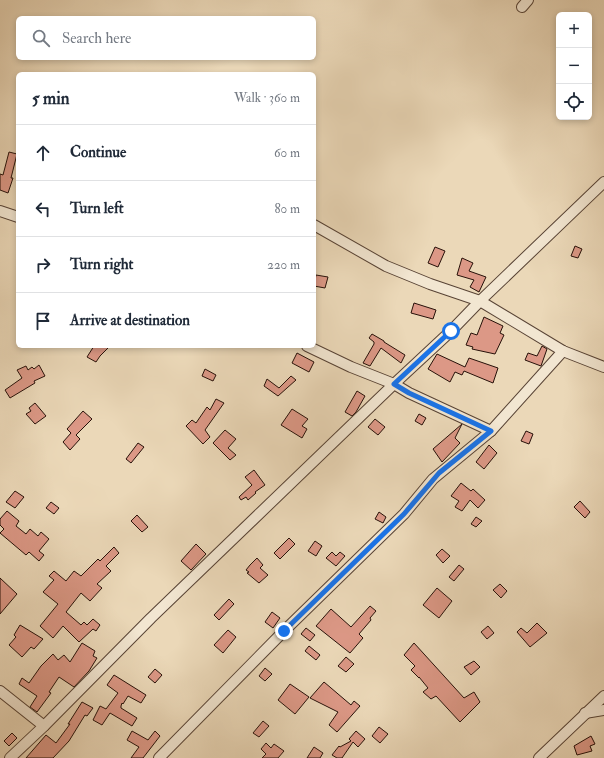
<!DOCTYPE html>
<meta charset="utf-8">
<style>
:root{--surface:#fff;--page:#f6f6f7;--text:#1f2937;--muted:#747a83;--line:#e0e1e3}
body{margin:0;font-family:"IM FELL Double Pica",serif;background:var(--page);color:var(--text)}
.controls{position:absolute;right:12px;top:12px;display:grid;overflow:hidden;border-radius:6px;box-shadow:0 2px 6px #0003}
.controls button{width:36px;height:36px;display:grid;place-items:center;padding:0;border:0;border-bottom:1px solid var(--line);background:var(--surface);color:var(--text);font:20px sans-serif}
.stop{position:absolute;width:12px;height:12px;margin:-9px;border:3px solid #1a73e8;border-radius:50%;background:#fff}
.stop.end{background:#1a73e8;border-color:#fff;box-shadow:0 1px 4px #0008}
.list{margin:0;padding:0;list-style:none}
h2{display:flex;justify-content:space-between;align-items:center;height:52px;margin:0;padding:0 16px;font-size:17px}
h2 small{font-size:13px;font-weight:400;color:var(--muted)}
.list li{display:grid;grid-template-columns:26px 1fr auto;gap:12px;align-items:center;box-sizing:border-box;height:56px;padding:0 16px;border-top:1px solid var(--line)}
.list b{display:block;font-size:15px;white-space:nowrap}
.list em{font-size:13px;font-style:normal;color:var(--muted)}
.icon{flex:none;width:22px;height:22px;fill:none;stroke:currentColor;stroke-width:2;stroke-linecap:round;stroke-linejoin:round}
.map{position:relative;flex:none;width:604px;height:758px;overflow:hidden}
.search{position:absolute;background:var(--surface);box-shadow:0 2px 6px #0003;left:16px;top:16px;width:300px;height:44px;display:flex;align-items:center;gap:10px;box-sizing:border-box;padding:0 14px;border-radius:6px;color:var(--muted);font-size:15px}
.panel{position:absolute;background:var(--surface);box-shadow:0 2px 6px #0003;left:16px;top:72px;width:300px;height:276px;border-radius:6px}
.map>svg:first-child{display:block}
.building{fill:#dc9886;stroke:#271109}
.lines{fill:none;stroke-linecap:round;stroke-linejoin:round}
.minor-casing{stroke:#584335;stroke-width:12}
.minor{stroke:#f2e6d1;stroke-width:10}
.route{stroke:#1a73e8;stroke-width:5}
</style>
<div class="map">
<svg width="604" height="758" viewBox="0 0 604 758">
<rect width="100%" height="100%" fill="#ebd8b8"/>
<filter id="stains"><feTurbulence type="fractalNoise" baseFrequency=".005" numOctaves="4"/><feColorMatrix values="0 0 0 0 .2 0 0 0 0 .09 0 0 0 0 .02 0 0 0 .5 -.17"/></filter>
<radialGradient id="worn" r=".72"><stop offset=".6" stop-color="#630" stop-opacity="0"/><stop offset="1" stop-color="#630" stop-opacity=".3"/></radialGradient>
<!-- building -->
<g class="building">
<polygon points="9,152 17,154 11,178 13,178 8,193 0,190 0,174 3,175"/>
<polygon points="575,246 582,249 578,258 571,256"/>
<polygon points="435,247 445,251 438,267 428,263"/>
<polygon points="462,258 473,263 469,271 486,277 479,292 470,287 474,280 457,275"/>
<polygon points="316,275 328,277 325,288 314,286"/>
<polygon points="414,303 436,310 433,319 411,313"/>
<polygon points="484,317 503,326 500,333 504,335 495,354 472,349 473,347 466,345 471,333 477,335"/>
<polygon points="372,334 384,341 384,342 405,355 401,363 381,348 370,366 363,363 374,344 374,342 369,338"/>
<polygon points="94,346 110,346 100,356 96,362 87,357"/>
<polygon points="542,346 547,349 541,366 525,360 528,353 537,356"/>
<polygon points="297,353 314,362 309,372 292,363"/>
<polygon points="437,354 465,367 469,358 498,368 493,383 464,371 462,375 455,372 450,382 428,369"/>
<polygon points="39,365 45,376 34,381 35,383 10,398 5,390 22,378 17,370 26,366 28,370 32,367 34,369"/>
<polygon points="205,369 216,375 213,381 202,376"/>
<polygon points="291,376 296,380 278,396 264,386 267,379 279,388"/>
<polygon points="357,391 365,396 356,412 352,416 345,412"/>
<polygon points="216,399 224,403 205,430 210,437 203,444 186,426 192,420 196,423 207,407 210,410"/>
<polygon points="35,403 46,416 35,424 26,414 31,411 29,408"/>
<polygon points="292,409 308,419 302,426 307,429 302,438 281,425"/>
<polygon points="83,411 92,419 76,435 80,439 70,450 63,442 71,433 67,429"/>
<polygon points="419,414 426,418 422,425 415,421"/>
<polygon points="375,419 385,427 378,435 368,427"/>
<polygon points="462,424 455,438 460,443 442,462 433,449"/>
<polygon points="225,430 236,439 228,448 236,455 230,460 213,443"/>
<polygon points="526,431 533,434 529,444 521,441"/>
<polygon points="138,443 144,447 131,463 126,459"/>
<polygon points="489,445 497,453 484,469 476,462"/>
<polygon points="254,470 265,485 255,492 256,493 248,500 246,497 241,500 239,497 252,485 245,477"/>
<polygon points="461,483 471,491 473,489 485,500 478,508 470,500 462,511 455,507 459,501 451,496"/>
<polygon points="15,491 24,497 15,508 6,502"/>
<polygon points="580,501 590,512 585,518 574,507"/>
<polygon points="51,502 59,508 54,514 46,508"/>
<polygon points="7,511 19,521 16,526 26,534 30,529 38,536 41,532 49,539 39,551 44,555 39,561 29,552 26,555 0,533 4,529 0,525 0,519"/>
<polygon points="379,512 386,517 383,523 375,519"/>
<polygon points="137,515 148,527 142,532 131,521"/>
<polygon points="476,517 482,521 476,527 471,524"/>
<polygon points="289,538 295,544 280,559 274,553"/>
<polygon points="315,541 322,546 316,556 308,551"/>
<polygon points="196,544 206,554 191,570 181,561"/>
<polygon points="114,547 119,553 106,566 111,571 97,584 102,588 90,601 81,593 66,612 81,625 84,622 87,625 93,619 100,625 96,631 93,629 79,642 63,626 53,638 40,626 58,604 43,592 54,580 49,576 54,571 66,581 74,571 81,576 98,559 100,561"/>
<polygon points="442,549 450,556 443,563 436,555"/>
<polygon points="332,552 336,556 340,552 345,556 336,566 326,558"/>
<polygon points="257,558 263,565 260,568 268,575 259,583 247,573 249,572 246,570 250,565"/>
<polygon points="459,565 464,569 454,581 449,577"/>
<polygon points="0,578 17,594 0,614"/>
<polygon points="500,584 507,591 501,598 493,590"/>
<polygon points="437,588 452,601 439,618 423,605"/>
<polygon points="229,599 234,604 219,620 214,615"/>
<polygon points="370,606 376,611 370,618 371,620 359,634 363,638 350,653 316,626 331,609 351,627"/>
<polygon points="272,612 280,618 273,628 265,622"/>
<polygon points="537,623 547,633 530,647 517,632 521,628 527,633"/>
<polygon points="20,625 43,639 34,649 31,647 22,657 9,645 16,637 14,635"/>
<polygon points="488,626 494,633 487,639 481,632"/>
<polygon points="306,628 315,635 310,641 301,634"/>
<polygon points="228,630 236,637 223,653 214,645"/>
<polygon points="82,643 95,651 93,656 97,658 89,671 74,687 59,677 49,692 51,693 37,712 30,707 37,696 19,684 22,678 29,683 41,666 53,654 58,660 64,655 70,662"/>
<polygon points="414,643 464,698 474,692 480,702 460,722 436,696 431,699 423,692 428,688 419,677 419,678 411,670 415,666 404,655"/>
<polygon points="309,646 320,655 316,660 305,651"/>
<polygon points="346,657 354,664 346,672 338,666"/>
<polygon points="474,661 480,667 471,675 464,667"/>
<polygon points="265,668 272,674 265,681 259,676"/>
<polygon points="155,669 162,675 155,683 148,677"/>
<polygon points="114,675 146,695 141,703 128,696 123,704 122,703 121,706 121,708 137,718 132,726 110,713 102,725 93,720 100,706 106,709 118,693 107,685"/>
<polygon points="324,682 351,705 354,701 360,706 337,732 329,725 338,712 310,698"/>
<polygon points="290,684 309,697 295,714 278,700"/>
<polygon points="82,702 93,708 87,716 85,715 69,741 53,758 26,758 46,735 56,743 70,724 68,724"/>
<polygon points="263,721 269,726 259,737 253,733"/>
<polygon points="379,727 388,734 380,743 372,736"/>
<polygon points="132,731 148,740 155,731 160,736 143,758 131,758 139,747 127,740"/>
<polygon points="356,731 365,739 358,747 353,742 342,758 337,758 332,755 339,746 340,747 351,741 349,739"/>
<polygon points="12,733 17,738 9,746 4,741"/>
<polygon points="591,736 595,744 590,746 592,751 577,755 574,746"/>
<polygon points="266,743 271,748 274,744 284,751 278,758 262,758 266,754 261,749"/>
<polygon points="314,747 323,753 320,758 307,758"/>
</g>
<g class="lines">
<!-- minor casing -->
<g class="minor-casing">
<g id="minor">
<polyline points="522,7 528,0"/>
<polyline points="0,211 18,217"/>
<polyline points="314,225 386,266 430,284 480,301 563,351 604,367"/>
<polyline points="307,346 351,367 394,384 409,393 491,431"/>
<polyline points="0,691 44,726"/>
<polyline points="585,713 604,710"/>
<polyline points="10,758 44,726 151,618 394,384 451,331 480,301 604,182"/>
<polyline points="159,758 284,631 404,514 433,479 491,431 563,351"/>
<polyline points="539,758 604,696"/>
</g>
</g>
<!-- minor -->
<use href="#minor" class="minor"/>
</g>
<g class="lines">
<!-- route -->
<polyline class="route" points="284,631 404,514 439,473 491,431 409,393 394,384 451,331"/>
</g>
<rect width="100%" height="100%" filter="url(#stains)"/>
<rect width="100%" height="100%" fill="url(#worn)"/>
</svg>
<div class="controls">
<button>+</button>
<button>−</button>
<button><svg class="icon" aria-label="locate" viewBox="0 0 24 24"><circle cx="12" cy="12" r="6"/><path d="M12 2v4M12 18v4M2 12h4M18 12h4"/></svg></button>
</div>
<div class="stop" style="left:451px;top:331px"></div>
<div class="stop end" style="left:284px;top:631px"></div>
<div class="search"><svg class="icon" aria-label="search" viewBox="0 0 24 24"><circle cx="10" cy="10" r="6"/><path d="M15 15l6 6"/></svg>Search here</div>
<section class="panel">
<h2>5 min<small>Walk · 360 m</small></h2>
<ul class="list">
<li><svg class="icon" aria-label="ahead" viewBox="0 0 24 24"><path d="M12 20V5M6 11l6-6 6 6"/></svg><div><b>Continue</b></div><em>60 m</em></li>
<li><svg class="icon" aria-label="left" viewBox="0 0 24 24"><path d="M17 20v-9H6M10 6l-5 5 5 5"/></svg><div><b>Turn left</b></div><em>80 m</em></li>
<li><svg class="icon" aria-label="right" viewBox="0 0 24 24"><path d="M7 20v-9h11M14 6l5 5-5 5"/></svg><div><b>Turn right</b></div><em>220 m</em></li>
<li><svg class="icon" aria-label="arrive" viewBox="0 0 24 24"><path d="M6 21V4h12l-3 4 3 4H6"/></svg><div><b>Arrive at destination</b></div></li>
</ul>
</section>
</div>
